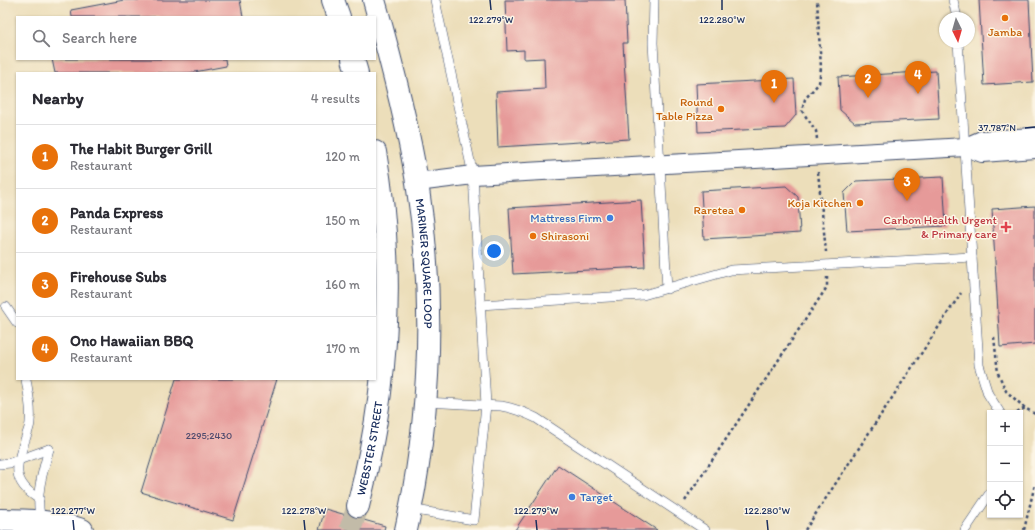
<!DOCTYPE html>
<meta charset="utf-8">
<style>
:root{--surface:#fff;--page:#f2f2f3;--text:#2b2b33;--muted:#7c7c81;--line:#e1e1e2;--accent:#d1495b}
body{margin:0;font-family:Itim,sans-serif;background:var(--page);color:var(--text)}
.controls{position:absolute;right:12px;bottom:12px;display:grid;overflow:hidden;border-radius:0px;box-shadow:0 1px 3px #0004}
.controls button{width:36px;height:36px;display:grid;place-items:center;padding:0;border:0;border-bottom:1px solid var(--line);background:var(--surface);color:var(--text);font:20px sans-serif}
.compass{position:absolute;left:939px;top:12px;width:36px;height:36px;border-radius:50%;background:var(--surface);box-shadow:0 1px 3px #0004;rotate:175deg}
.you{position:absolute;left:494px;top:251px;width:14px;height:14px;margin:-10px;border:3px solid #fff;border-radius:50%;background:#1a73e8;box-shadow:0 0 0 6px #1a73e833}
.badge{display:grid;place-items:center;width:26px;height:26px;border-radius:50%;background:var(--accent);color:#fff;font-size:13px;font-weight:700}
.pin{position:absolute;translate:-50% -33px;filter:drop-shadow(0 1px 2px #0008)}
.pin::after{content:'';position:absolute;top:21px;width:14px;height:12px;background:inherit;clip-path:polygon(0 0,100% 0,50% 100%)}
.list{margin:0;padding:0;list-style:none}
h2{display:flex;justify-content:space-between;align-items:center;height:52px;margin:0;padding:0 16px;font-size:17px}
h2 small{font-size:13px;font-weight:400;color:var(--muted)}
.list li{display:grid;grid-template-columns:26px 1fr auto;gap:12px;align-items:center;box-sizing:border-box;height:64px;padding:0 16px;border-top:1px solid var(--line)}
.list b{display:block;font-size:15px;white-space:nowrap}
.list p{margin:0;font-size:13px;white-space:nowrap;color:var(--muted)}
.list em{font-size:13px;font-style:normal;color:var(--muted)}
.icon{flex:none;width:22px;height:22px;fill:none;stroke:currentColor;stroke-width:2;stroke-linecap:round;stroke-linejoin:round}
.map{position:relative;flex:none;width:1035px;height:530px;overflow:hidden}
.search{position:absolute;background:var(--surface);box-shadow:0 1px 3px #0004;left:16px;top:16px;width:360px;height:44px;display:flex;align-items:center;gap:10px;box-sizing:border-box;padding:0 14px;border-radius:0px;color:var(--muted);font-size:15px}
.panel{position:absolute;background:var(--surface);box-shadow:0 1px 3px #0004;left:16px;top:72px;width:360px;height:308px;border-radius:0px}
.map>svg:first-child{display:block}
.building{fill:#e69a99}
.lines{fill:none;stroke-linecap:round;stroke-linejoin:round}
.primary-tunnel{stroke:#c2bba8;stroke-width:22;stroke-dasharray:22 11;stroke-linecap:butt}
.service-casing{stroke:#3a496c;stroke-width:10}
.minor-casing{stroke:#3a496c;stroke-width:20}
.tertiary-casing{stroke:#3a496c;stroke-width:24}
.primary-casing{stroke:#3a496c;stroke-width:24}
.path{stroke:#3a496c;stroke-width:2.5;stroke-dasharray:3 3;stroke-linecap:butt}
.service{stroke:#fff;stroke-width:9}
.minor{stroke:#fff;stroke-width:18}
.tertiary{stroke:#fff;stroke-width:22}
.primary{stroke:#fff;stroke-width:22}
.ticks{fill:none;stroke:#1b2f5e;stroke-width:1.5}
.food-dot{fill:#e8710a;stroke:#fcf5e5;stroke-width:1.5}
.shop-dot{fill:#3f7fe0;stroke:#fcf5e5;stroke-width:1.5}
.health-dot{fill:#e0444e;stroke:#fcf5e5;stroke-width:1.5}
.labels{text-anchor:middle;stroke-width:3;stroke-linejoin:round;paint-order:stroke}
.number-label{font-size:10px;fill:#4e4a6d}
.food-label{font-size:12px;fill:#c56008;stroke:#fcf5e5;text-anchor:end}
.shop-label{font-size:12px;fill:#366cbe;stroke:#fcf5e5;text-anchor:end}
.health-label{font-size:12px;fill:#be3a42;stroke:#fcf5e5;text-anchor:end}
.street-label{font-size:12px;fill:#1b2f5e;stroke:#fcf5e5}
.ticks-label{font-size:10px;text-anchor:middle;fill:#1b2f5e;stroke:#fcf5e5;stroke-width:3;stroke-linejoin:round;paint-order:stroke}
</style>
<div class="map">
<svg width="1035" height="530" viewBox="0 0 1035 530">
<rect width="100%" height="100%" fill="#fcf5e5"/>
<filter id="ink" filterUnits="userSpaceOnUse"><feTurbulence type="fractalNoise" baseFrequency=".025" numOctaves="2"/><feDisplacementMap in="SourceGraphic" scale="8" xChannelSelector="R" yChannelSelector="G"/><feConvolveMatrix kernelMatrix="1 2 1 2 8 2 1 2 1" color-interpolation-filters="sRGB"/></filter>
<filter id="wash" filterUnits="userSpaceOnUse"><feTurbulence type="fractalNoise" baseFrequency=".012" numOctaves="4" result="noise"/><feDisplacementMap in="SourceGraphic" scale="16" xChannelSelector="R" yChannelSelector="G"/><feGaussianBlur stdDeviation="0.9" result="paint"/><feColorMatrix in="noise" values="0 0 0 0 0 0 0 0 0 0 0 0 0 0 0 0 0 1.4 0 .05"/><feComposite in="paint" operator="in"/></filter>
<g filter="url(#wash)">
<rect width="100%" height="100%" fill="#ecdeba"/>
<g id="blocks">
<!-- building -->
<g class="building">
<polygon points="124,0 240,0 243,17 72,17 71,10"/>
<polygon points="505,0 625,0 627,43 623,43 629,139 498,147 496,92 545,89 544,58 524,59 524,50 507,51"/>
<polygon points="979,0 1029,0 1033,82 984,85"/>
<polygon points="52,59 225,59 226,66 189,73 55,73"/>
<polygon points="936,71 939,119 855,123 840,110 838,77"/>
<polygon points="794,79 796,115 785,128 698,132 696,84"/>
<polygon points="943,177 946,226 847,231 844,193 856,181"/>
<polygon points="786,186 798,197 800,233 704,239 701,191"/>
<polygon points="641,200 645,267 513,274 509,208"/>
<polygon points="1035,206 1035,344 1000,347 992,209"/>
<polygon points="176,379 277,379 233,520 141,492"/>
<polygon points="558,465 657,530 515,530"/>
<polygon points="325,509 385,526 384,530 319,530"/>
</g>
</g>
</g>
<g filter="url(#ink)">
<use href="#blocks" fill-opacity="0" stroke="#3a496c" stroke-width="1"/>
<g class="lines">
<!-- primary-tunnel -->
<polyline class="primary-tunnel" points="350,530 358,506"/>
<!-- service casing -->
<g class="service-casing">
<g id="service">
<polyline points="654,0 653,43 667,289"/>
<polyline points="953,0 957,18"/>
<polyline points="958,42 979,365 988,394 1000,413"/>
<polyline points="480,305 643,295 731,270 972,257"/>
<polyline points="6,307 17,323"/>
<path d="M 26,379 C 28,393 32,408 30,422 C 30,427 27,433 26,437 C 16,466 10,481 39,499"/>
<path d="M 425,402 L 501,406 C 514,408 524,412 536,418 L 705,530"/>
<polyline points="0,464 10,463 49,449"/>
<polyline points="410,509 474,520 486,405 473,175 435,0"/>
<path d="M 41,522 C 35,494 42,475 49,449"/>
<polyline points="965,530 990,493"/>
</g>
</g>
<!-- minor casing -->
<g class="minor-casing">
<g id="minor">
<polyline points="966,147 982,153 1035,149"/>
<polyline points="417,182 473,175 966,147 982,140 1035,137"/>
</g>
</g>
<!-- tertiary casing -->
<g class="tertiary-casing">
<g id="tertiary">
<path id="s1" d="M 374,0 C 391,60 407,120 417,182 C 435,297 431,416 406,530"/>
<path d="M 0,520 C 28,520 56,521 82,530"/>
</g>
</g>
<!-- primary casing -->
<g class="primary-casing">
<g id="primary">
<polyline points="333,0 339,17"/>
<polyline points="353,59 357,73"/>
<path id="s2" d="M 358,506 C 388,390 396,270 375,152"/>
</g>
</g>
<!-- path -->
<g class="path">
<polyline points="817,139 816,131 802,111 805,99 819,83 821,68 817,0"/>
<polyline points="818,172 826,252"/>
<polyline points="994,337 998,373 1006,391 1025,408"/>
<polyline points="1017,413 1025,408 1035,414"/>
<polyline points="685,501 827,287 827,277"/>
<polyline points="805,530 961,293"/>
<polyline points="1024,530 1035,484"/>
</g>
<!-- service -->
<use href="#service" class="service"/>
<!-- minor -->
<use href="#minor" class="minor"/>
<!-- tertiary -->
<use href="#tertiary" class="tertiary"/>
<!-- primary -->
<use href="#primary" class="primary"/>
</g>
</g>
<!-- ticks -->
<path class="ticks" d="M 490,0 L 491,10M 722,0 L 722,10M 1025,128 L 1035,127M 73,520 L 74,530M 304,520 L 305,530M 536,520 L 537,530M 767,520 L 768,530"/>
<!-- markers -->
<g class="food-dot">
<circle cx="1005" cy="18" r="4"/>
<circle cx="721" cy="109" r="4"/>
<circle cx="860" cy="203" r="4"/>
<circle cx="742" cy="210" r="4"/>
<circle cx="533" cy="236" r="4"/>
</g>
<g class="shop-dot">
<circle cx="610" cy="218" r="4"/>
<circle cx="572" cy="497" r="4"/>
</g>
<path class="health-dot" d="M1004 221h4v4h4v4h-4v4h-4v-4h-4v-4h4z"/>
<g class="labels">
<!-- number labels -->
<g class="number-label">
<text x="209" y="439">2295;2430</text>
</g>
<!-- food labels -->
<g class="food-label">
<text x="1005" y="36" text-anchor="middle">Jamba</text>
<text x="713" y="106">Round<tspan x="713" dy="14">Table Pizza</tspan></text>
<text x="852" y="207">Koja Kitchen</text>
<text x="734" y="214">Raretea</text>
<text x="541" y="240" text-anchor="start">Shirasoni</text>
</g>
<!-- shop labels -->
<g class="shop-label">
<text x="602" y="222">Mattress Firm</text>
<text x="580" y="501" text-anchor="start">Target</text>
</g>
<!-- health labels -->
<g class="health-label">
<text x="997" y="224">Carbon Health Urgent<tspan x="997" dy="14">&amp; Primary care</tspan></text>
</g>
<!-- street labels -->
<g class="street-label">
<text dy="4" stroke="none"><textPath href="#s1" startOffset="269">MARINER SQUARE LOOP</textPath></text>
<text dy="4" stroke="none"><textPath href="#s2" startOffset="59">WEBSTER STREET</textPath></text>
</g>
</g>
<g class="ticks-label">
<text x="491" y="23">122.279°W</text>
<text x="722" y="23">122.280°W</text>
<text x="997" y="131">37.787°N</text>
<text x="73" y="514">122.277°W</text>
<text x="304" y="514">122.278°W</text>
<text x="536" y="514">122.279°W</text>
<text x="767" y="514">122.280°W</text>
</g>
</svg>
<div class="controls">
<button>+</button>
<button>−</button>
<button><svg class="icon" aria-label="locate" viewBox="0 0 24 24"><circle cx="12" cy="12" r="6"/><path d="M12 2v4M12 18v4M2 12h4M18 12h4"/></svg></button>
</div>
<svg class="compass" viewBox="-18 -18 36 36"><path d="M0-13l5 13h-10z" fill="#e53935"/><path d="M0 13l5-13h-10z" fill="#7c7c81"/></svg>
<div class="you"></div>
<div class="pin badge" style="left:774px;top:103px;background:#e8710a">1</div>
<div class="pin badge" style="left:868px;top:98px;background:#e8710a">2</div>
<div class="pin badge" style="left:907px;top:201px;background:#e8710a">3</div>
<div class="pin badge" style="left:918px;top:94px;background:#e8710a">4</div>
<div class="search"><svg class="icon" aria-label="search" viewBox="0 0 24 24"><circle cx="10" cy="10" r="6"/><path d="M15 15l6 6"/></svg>Search here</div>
<section class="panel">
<h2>Nearby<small>4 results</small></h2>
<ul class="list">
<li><span class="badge" style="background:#e8710a">1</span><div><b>The Habit Burger Grill</b><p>Restaurant</p></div><em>120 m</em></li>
<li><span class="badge" style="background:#e8710a">2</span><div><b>Panda Express</b><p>Restaurant</p></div><em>150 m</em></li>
<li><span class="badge" style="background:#e8710a">3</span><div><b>Firehouse Subs</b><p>Restaurant</p></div><em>160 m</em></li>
<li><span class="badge" style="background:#e8710a">4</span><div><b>Ono Hawaiian BBQ</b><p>Restaurant</p></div><em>170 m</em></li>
</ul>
</section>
</div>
